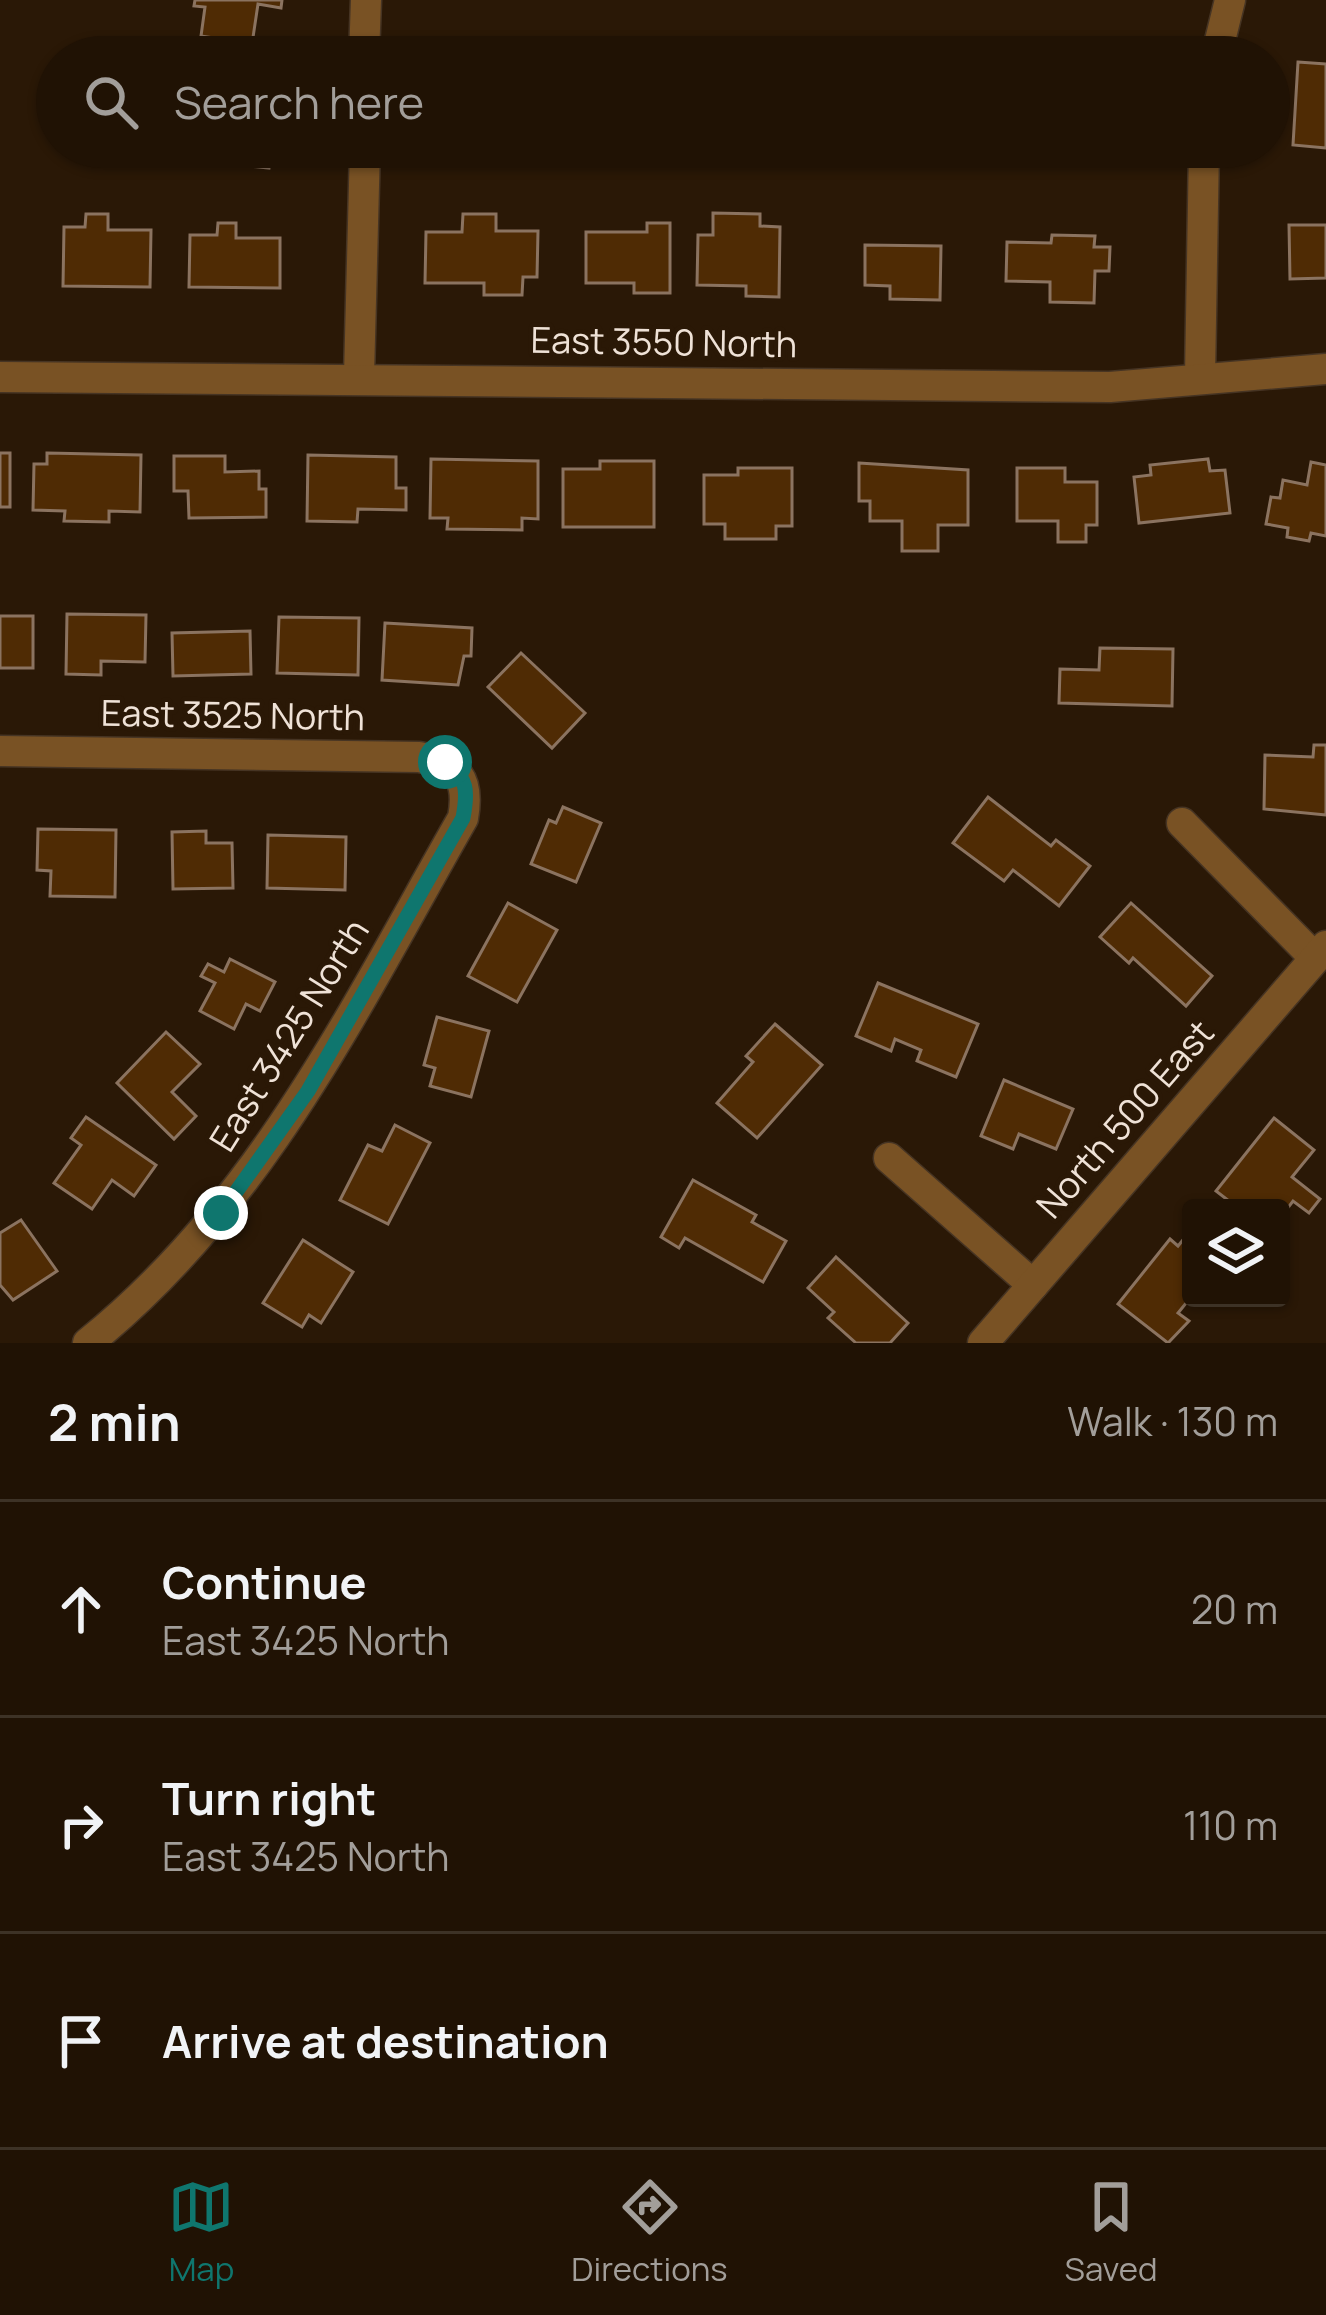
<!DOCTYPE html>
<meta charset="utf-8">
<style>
:root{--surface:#201204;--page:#2d2013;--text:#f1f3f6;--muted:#a29e9a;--line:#3d3226;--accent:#0f766e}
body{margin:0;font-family:Manrope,sans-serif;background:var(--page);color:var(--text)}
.controls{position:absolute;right:36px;bottom:36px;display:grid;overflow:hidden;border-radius:12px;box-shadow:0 3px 9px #0004}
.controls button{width:108px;height:108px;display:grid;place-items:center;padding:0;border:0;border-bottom:3px solid var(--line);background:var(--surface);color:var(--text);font:60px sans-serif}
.stop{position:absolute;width:36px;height:36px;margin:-27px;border:9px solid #0f766e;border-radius:50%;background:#fff}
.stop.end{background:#0f766e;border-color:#fff;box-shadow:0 3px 12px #0008}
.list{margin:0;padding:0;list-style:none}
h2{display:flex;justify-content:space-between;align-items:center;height:156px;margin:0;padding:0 48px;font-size:51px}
h2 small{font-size:39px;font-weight:400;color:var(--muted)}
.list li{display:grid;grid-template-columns:78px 1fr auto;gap:36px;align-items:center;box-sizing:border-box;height:216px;padding:0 48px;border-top:3px solid var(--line)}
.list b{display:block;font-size:45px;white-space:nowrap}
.list p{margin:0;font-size:39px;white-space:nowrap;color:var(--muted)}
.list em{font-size:39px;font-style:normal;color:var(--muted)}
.icon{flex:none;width:66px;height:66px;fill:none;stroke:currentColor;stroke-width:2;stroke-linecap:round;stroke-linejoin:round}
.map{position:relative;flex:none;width:1326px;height:1343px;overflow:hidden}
.search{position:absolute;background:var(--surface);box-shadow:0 3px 9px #0004;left:36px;right:36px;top:36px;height:132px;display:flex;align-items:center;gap:30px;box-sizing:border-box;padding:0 42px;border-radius:66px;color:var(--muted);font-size:45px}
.sheet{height:804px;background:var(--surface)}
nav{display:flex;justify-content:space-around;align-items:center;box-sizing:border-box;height:168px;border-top:3px solid var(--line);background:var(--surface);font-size:33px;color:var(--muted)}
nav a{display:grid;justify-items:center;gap:6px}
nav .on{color:var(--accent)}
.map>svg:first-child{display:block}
.building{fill:#4f2b04;stroke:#8b7360;stroke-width:3}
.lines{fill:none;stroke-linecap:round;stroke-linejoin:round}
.minor-casing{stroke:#463423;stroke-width:33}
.minor{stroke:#795224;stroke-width:30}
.route{stroke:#0f766e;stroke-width:15}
.labels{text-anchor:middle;stroke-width:9;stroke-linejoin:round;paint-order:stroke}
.street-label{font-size:36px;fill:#efe2d7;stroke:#2a1806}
</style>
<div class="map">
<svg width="1326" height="1343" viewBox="0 0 1326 1343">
<rect width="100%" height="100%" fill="#2a1806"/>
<!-- building -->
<g class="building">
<polygon points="195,0 282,0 281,8 258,4 252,44 201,36 205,7 194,6"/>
<polygon points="504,44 505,57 443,57 443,46"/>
<polygon points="783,49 783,57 686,57 686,51"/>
<polygon points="1298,62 1326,64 1326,148 1293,145"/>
<polygon points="211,147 272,147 269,168 209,162"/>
<polygon points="1059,147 1115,147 1114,156 1059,153"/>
<polygon points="713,213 760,214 760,226 780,227 779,297 746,296 746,286 697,285 698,235 713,235"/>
<polygon points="86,214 108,214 108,230 151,230 150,287 63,286 64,227 85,227"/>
<polygon points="463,214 496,214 496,231 538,231 537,277 523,277 522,295 484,295 484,283 425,283 426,232 462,232"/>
<polygon points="218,223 236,223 236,238 280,238 280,288 189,287 190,235 217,235"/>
<polygon points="647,223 670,223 670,293 634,293 634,283 586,283 586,232 647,232"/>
<polygon points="1289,225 1326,225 1326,278 1290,279"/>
<polygon points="1052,235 1095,236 1094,247 1110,247 1109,271 1095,271 1094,303 1050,302 1050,282 1006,281 1007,242 1051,243"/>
<polygon points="865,245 941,246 940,300 890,299 890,286 865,285"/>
<rect x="0" y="453" width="10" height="54"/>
<polygon points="47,453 141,455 140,512 109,511 109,522 64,521 65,511 33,510 34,464 47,464"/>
<polygon points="308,455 396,457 396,488 406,488 406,510 358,509 357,522 307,521"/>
<polygon points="174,456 225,456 225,472 259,471 259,489 266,489 266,517 189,518 188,491 174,491"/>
<polygon points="431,459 538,461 538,519 522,518 522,530 447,529 448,518 430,518"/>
<polygon points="1208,459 1210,471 1225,470 1230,513 1139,523 1134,477 1151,475 1150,465"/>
<polygon points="600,461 654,461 654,527 563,527 563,469 600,469"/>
<polygon points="1311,462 1326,465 1326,536 1311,533 1309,541 1287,537 1288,528 1266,524 1271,497 1280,498 1283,480 1307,485"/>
<polygon points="859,463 968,470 968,525 938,525 938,551 902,551 902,521 870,521 870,501 859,501"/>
<polygon points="738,468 792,468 792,526 776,526 776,539 725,539 725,524 704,524 704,475 738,475"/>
<polygon points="1017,468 1065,468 1065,482 1097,482 1097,525 1086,525 1086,542 1058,542 1058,521 1017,521"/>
<polygon points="67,614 146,615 145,662 101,661 101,675 66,674"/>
<rect x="0" y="616" width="33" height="52"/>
<polygon points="279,617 359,618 358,675 277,673"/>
<polygon points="385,623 472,628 471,656 464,656 458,685 382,680"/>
<polygon points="250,631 251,674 173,676 172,633"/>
<polygon points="1100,648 1173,649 1172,706 1059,703 1060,669 1099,670"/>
<polygon points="521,653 585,713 552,748 488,687"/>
<polygon points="1314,745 1326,745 1326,815 1264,809 1265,755 1313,757"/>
<polygon points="988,797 1051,846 1056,840 1090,866 1059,906 1013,870 1004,881 953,843"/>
<polygon points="563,807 601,823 576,882 531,864 549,820 556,823"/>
<polygon points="38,829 116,830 115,897 50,896 51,871 37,870"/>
<polygon points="206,831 206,843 232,843 233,888 173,889 172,832"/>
<polygon points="268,835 346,837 345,890 267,888"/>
<polygon points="508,903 557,930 517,1002 468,976"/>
<polygon points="1131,903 1212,976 1186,1006 1133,958 1129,963 1100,937"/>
<polygon points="230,959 275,982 260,1011 246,1004 234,1029 200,1011 215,983 201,976 208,964 224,972"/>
<polygon points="878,983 978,1024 956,1077 917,1061 921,1050 895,1039 891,1051 856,1036"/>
<polygon points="437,1017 489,1031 471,1097 430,1086 435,1068 424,1065"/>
<polygon points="775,1024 822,1065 757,1138 717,1103 753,1062 746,1056"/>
<polygon points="166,1032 200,1064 172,1092 196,1116 174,1139 117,1083"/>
<polygon points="1004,1080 1073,1109 1056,1149 1019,1134 1013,1149 981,1136"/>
<polygon points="86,1117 156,1165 134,1196 112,1180 92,1209 54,1183 81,1145 71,1138"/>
<polygon points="1274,1118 1314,1150 1292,1177 1320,1199 1309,1213 1293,1201 1281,1217 1281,1208 1238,1208 1216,1191"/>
<polygon points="395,1125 430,1143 388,1224 340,1200 368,1145 382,1151"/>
<polygon points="693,1180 756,1215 752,1222 786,1241 763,1282 685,1238 679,1248 661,1237"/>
<polygon points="21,1220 57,1271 13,1300 0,1285 0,1233"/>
<polygon points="1191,1230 1191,1297 1178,1313 1189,1321 1168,1343 1118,1304 1170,1239 1178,1246"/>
<polygon points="303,1240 353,1272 321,1323 309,1315 302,1327 263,1303"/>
<polygon points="836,1257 908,1323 890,1343 856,1343 828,1318 834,1312 808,1288"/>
</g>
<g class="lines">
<!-- minor casing -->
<g class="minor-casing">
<g id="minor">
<polyline points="364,57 366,0"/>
<polyline points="1216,57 1230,0"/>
<polyline points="359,376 365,147"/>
<polyline points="1200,376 1204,147"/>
<polyline points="0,377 1110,387 1326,369"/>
<path d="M 0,751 L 419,757 C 458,764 470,779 463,818 C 355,1007 261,1204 88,1343"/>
<polyline points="1182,823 1314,957"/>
<polyline points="889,1158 1033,1285"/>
<polyline points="983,1343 1326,946"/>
</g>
</g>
<!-- minor -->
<use href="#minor" class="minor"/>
</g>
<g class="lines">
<!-- route -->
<path class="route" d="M 221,1213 L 308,1091 L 463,818 C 468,791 468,778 445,762"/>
</g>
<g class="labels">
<!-- street labels -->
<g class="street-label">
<text transform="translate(664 342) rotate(1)" y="13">East 3550 North</text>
<text transform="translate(233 715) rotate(1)" y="13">East 3525 North</text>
<text transform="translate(289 1035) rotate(-58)" y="13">East 3425 North</text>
<text transform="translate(1125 1119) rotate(-49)" y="13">North 500 East</text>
</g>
</g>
</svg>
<div class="controls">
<button><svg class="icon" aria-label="layers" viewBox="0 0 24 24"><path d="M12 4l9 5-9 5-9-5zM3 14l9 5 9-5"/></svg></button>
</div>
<div class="stop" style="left:445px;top:762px"></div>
<div class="stop end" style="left:221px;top:1213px"></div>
<div class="search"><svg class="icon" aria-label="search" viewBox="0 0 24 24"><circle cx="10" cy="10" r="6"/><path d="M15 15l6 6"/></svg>Search here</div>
</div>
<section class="sheet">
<h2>2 min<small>Walk · 130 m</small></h2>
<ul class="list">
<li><svg class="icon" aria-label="ahead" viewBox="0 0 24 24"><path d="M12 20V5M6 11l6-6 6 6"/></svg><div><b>Continue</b><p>East 3425 North</p></div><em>20 m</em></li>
<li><svg class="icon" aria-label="right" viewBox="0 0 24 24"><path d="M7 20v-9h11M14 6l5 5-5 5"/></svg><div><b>Turn right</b><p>East 3425 North</p></div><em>110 m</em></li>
<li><svg class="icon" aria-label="arrive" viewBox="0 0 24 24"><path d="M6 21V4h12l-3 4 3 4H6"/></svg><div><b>Arrive at destination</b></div></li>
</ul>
</section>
<nav>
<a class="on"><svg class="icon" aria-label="map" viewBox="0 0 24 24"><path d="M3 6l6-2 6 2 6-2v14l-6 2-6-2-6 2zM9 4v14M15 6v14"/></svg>Map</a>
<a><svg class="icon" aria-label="directions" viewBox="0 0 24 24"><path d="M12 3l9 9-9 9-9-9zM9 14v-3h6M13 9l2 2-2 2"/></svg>Directions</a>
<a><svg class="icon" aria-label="saved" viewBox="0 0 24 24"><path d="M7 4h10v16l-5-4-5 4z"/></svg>Saved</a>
</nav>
